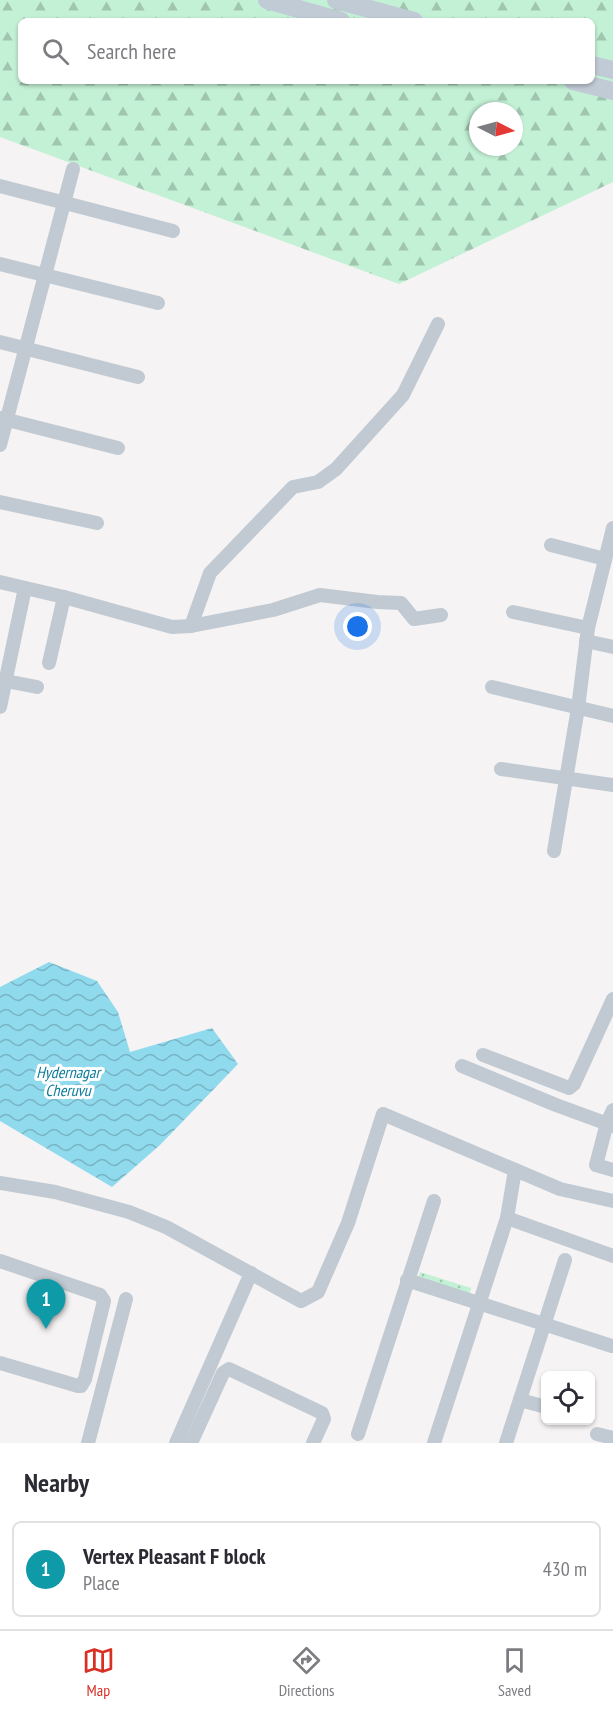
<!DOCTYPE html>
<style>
:root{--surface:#fff;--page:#f7f7f7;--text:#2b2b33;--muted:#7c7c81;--line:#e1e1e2;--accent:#d93025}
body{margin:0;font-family:"PT Sans Narrow",sans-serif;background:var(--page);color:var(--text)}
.controls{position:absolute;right:18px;bottom:18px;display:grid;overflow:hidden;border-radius:9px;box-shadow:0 2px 4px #0004}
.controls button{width:54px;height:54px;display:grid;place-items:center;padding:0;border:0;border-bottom:2px solid var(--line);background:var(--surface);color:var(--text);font:30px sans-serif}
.compass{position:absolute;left:469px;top:102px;width:54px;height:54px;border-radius:50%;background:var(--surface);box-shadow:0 2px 4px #0004;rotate:96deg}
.you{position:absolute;left:358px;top:627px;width:21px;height:21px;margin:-15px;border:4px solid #fff;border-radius:50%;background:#1a73e8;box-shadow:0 0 0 9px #1a73e833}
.badge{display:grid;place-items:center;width:39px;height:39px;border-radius:50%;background:var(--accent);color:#fff;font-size:20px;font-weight:700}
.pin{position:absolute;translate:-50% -50px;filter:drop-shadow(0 2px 3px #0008)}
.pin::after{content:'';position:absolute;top:32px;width:21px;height:18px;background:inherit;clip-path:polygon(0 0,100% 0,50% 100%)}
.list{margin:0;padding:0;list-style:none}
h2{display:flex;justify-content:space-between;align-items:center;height:78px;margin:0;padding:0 24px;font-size:26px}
h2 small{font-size:20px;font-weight:400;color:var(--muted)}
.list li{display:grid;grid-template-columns:39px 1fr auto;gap:18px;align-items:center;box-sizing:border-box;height:96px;margin:0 12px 12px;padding:0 12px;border:2px solid var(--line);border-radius:9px}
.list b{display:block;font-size:22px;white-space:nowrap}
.list p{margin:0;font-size:20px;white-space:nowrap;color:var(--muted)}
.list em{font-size:20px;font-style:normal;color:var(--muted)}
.icon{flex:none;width:33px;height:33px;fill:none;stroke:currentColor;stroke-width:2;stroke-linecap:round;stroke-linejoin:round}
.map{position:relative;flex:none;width:613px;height:1443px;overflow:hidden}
.search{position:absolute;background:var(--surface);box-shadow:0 2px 4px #0004;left:18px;right:18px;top:18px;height:66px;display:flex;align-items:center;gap:15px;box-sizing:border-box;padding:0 21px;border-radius:9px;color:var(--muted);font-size:22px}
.sheet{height:186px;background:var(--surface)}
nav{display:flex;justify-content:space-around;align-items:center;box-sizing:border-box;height:84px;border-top:2px solid var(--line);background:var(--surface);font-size:16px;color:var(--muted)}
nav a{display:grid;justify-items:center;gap:3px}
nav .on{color:var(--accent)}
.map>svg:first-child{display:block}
.grass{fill:url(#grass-dots)}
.forest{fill:url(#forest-firs);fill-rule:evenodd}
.water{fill:url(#water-waves)}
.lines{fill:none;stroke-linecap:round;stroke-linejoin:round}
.minor{stroke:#c1cad2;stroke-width:14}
.secondary{stroke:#c1cbd6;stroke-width:18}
.labels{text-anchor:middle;stroke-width:6;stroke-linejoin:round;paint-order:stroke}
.water-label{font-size:16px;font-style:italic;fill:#0c7c9b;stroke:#fff}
</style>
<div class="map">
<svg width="613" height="1443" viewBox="0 0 613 1443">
<defs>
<pattern id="grass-dots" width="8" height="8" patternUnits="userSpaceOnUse" patternTransform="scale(1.5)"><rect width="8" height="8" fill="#c3f1d5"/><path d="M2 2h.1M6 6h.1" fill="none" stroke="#a0c6b0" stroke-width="1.8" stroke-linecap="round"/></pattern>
<pattern id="forest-firs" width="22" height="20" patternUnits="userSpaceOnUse" patternTransform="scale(1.5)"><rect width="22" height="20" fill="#c3f1d5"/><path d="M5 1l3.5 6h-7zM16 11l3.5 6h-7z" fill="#a0c6b0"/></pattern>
<pattern id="water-waves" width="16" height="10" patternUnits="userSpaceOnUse" patternTransform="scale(1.5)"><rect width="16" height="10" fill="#90daee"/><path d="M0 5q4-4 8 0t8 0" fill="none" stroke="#78b4c4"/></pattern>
</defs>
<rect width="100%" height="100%" fill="#f5f3f3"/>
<!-- grass -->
<polygon class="grass" points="420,1272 471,1288 466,1306 415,1290"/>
<!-- forest -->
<path class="forest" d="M 0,0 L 613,0 L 613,182 L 399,284 L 0,137 ZM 21,21 L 592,21 L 592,81 L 21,81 ZM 478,111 L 514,111 L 514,147 L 478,147 Z"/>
<!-- water -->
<polygon class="water" points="49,962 97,981 118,1012 130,1052 212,1028 238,1064 160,1145 112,1187 0,1121 0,987"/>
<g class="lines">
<!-- minor -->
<g class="minor">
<polyline points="0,186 173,231"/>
<polyline points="0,264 158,303"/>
<polyline points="0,342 138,377"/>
<polyline points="0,418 118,448"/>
<polyline points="0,445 73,169"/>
<polyline points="0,502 97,523"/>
<polyline points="551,545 605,559"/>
<polyline points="0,582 64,597 172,627 191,626 210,573 293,487 318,482 336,469 403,395 438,324"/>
<polyline points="513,612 588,628"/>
<polyline points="191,626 273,610 320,595 377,602 401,603 414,619 441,615"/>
<polyline points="586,641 613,647"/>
<polyline points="49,663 64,597"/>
<polyline points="6,681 37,687"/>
<polyline points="492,687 613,716"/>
<polyline points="0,707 25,588"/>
<polyline points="501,769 613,785"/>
<polyline points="554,851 578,708 588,628 613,528"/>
<polyline points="483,1055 569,1088 574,1084 613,999"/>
<polyline points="462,1066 556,1105 613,1126"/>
<polyline points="613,1110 607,1123 596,1165 613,1170"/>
<polyline points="0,1183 55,1192 129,1212 166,1227 301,1301 318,1292 348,1223 383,1114 560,1189 613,1201"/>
<polyline points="507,1218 613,1256"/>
<polyline points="0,1261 100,1295 104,1301 85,1379 81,1386 78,1386 0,1363"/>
<polyline points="407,1280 612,1346"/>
<polyline points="520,1400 546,1407"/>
<polyline points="358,1434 434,1201"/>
<polyline points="597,1434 613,1438"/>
<polyline points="88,1443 126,1299"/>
<polyline points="176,1443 251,1273"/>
<polyline points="191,1443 223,1373 229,1369 322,1413 324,1419 313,1443"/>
<polyline points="434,1443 507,1218 515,1170"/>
<polyline points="506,1443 565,1260"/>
</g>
<!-- secondary -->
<g class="secondary">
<polyline points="267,0 341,21"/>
<polyline points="336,0 414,21"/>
<polyline points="592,65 613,70"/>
<polyline points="573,81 613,91"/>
</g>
</g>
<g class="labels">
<!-- water labels -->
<g class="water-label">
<text x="68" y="1078">Hydernagar<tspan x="68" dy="18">Cheruvu</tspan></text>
</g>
</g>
</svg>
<div class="controls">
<button><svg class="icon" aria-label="locate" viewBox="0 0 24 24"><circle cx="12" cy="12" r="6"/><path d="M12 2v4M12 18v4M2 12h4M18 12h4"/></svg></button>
</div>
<svg class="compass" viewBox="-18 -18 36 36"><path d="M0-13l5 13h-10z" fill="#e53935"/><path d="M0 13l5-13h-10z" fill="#7c7c81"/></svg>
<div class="you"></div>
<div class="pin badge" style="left:46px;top:1329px;background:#0f9aa8">1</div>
<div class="search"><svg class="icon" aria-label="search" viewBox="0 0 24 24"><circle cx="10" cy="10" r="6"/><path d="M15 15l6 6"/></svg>Search here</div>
</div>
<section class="sheet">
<h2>Nearby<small></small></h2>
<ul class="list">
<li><span class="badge" style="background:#0f9aa8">1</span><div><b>Vertex Pleasant F block</b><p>Place</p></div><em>430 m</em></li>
</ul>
</section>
<nav>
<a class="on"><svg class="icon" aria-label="map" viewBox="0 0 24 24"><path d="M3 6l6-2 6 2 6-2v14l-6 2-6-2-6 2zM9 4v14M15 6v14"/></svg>Map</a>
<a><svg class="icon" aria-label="directions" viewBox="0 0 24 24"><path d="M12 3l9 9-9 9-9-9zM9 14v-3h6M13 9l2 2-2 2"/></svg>Directions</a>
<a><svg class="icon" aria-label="saved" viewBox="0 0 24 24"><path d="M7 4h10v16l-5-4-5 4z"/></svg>Saved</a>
</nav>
